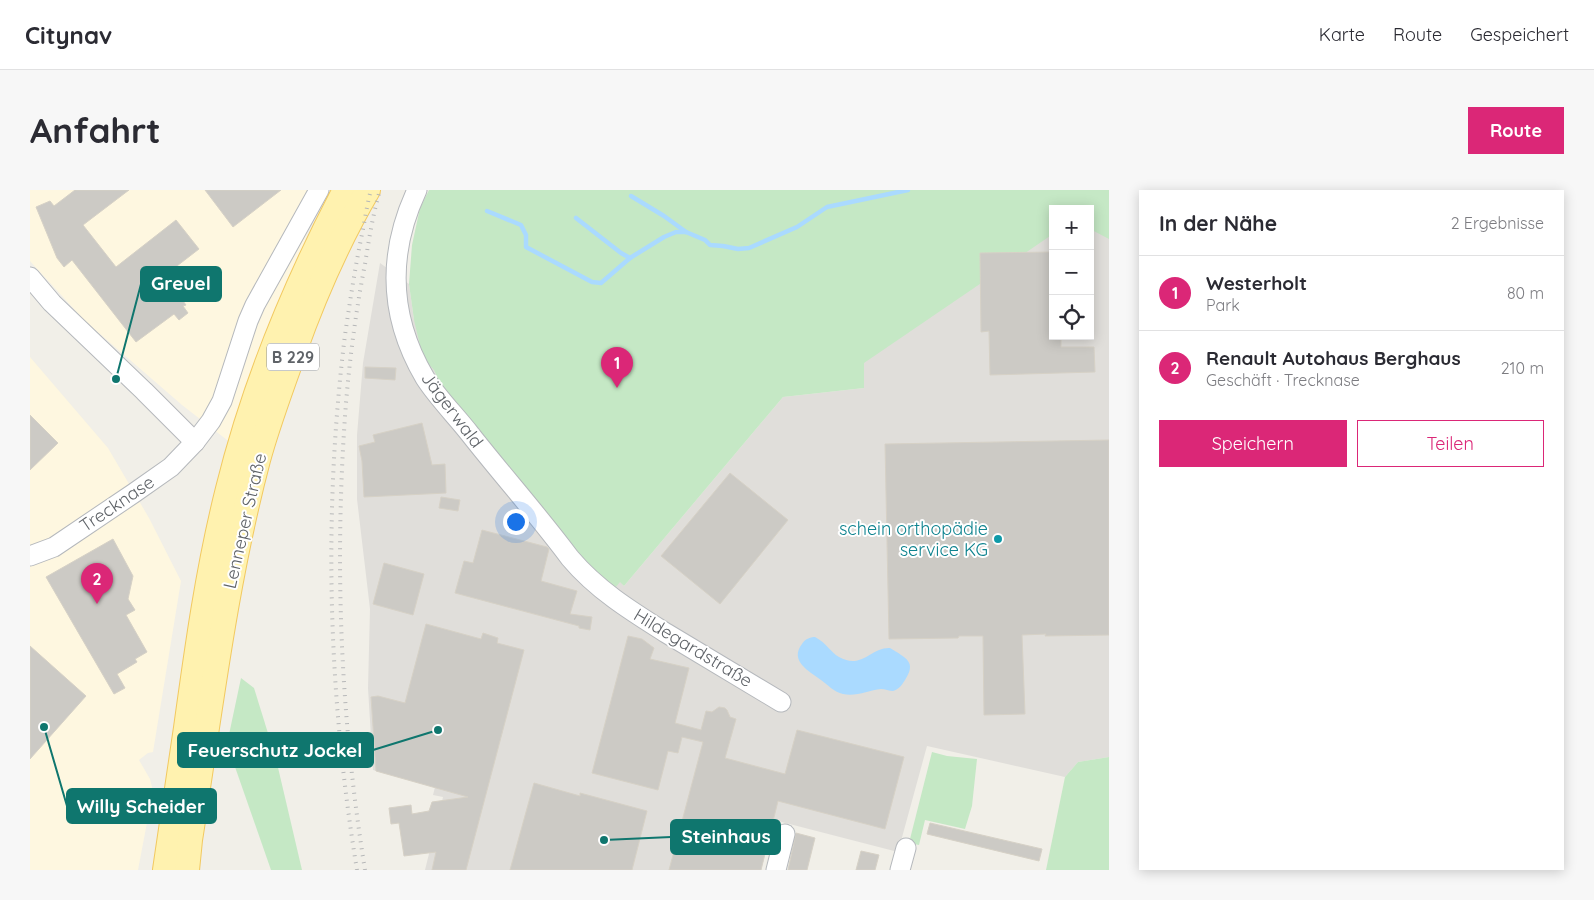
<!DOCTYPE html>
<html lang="de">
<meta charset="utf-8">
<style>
:root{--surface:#fff;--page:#f7f7f7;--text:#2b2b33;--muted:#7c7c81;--line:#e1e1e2;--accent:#db2777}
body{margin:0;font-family:Quicksand,sans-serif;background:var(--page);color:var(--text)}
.controls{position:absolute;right:15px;top:15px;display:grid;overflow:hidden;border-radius:0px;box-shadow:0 2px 12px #0003}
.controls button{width:45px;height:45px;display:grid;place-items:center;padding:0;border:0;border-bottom:1px solid var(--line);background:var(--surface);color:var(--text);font:25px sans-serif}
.you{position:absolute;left:485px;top:331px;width:18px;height:18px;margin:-12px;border:4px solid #fff;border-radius:50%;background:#1a73e8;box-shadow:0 0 0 8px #1a73e833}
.badge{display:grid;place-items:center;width:32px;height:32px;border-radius:50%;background:var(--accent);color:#fff;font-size:16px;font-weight:700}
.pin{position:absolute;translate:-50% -41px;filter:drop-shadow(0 1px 2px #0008)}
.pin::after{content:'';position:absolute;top:26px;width:18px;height:15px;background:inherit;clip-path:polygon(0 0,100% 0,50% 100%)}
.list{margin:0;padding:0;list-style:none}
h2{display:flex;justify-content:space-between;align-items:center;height:65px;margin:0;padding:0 20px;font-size:21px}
h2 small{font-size:16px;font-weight:400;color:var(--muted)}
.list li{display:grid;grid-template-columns:32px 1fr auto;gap:15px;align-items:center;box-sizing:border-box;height:75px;padding:0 20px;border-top:1px solid var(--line)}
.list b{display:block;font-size:19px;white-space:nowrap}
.list p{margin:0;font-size:16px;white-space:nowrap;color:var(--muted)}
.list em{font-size:16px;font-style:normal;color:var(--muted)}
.actions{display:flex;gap:10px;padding:15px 20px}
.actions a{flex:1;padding:11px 0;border:1px solid var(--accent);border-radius:0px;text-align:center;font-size:18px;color:var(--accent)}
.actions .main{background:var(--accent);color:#fff}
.icon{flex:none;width:28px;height:28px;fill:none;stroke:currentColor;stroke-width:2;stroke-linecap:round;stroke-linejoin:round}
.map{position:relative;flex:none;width:1079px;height:680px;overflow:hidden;border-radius:0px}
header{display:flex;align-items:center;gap:30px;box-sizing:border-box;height:70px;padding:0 25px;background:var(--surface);border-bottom:1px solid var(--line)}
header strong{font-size:24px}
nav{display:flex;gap:28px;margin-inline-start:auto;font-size:18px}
.intro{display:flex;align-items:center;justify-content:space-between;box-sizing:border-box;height:120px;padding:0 30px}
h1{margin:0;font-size:35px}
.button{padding:12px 22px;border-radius:0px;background:var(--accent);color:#fff;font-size:18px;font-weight:700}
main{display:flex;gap:30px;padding:0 30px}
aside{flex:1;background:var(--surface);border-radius:0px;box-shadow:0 2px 12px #0003}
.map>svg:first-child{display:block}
.commercial{fill:#fef7e0}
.industrial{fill:#e0deda}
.green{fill:#c5e8c5}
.water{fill:#aadaff}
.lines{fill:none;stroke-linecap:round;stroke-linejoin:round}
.stream{stroke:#aadaff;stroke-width:4.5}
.building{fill:#cccac5;stroke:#d6d1c6}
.minor-casing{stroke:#b5b8bc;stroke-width:21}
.major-casing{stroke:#f2c960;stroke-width:26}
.minor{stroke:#fff;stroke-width:19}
.major{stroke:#fff2af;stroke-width:24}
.rail{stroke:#b6b7b8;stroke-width:4;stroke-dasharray:1 6;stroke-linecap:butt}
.culture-dot{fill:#0f9aa8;stroke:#fff;stroke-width:2}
.labels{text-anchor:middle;stroke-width:4;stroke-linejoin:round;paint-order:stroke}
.shield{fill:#fff;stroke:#8f9295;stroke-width:1}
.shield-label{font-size:16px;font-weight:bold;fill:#5f6368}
.street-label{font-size:18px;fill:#5f6368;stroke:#fff}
.culture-label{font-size:18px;fill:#0d838f;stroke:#fff;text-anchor:end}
.leader{fill:none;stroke:#0f766e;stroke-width:2}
.callout-dot{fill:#0f766e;stroke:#fff;stroke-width:2}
.callout{fill:#0f766e;stroke:#0f766e;stroke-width:2}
.callout-label{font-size:19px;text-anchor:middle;font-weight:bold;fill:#fff}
</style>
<header>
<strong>Citynav</strong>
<nav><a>Karte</a><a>Route</a><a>Gespeichert</a></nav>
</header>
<div class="intro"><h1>Anfahrt</h1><a class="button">Route</a></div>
<main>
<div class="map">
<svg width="1079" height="680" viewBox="0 0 1079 680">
<rect width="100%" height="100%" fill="#f1efe8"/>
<!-- commercial -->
<g class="commercial">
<polygon points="0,0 290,0 285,23 224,188 206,257 152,215 55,131 0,71"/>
<polygon points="0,167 78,258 119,328 151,391 123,562 118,563 109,570 120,589 123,601 108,680 0,680"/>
</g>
<!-- industrial -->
<polygon class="industrial" points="1023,33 1023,146 1060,146 1060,38 1079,42 1079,567 1048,572 1035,587 897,556 868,662 744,630 731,680 395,680 413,607 403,605 405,597 343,580 338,498 340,419 327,309 327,245 333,173 350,73 379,94 384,130 594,396 753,207 834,198 834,161"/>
<!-- green -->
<g class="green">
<polygon points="399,0 1079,0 1079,49 1060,39 1060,19 1023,19 1023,44 834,173 834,198 753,207 594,396 590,392 585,398 571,396 461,261 410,193 404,180 393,168 384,130 379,94 382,55 390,18"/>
<polygon points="211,488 224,498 246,569 272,680 241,680 197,554"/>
<polygon points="902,562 917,566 947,569 942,616 935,639 895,630 889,655 879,653"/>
<polygon points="1079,567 1079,680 1016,680 1035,587 1048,572"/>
</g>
<!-- water -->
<path class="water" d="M 785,447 C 797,453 800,462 809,467 C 832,480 841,457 860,458 C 876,468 887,472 875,490 C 872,495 869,499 863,501 C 859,501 855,499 851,499 C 839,500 826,507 813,504 C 804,502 798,495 791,490 C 779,481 759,471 772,454 C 775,449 780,447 785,447 Z"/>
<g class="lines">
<!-- stream -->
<g class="stream">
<polyline points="601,6 634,26 656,42"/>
<polyline points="457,21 491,35 496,45 496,57 562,92 571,93 600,68 634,47 646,42 656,42 675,50 680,55 693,56 708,59 719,58 767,37 797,17 878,0"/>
<polyline points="546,28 591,63 600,68"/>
</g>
</g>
<!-- building -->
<g class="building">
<polygon points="45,0 99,0 53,35 86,77 146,30 169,59 134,86 156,115 153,116 158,123 149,130 144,124 106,152 42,70 34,77 27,68 6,17 20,11 24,16"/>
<polygon points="175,0 251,0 203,37"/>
<polygon points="1023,62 1023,146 1031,146 1031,157 1064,157 1065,182 960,185 959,141 951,142 950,63"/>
<polygon points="335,177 366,178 365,190 335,188"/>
<polygon points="0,225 28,253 0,280"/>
<polygon points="392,233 402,275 415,274 416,303 334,307 332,271 329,256 345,252 343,245"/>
<polygon points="1079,250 1079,445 1015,446 1016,444 992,445 995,524 954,525 953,446 929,446 928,448 859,449 855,254"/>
<polygon points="700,283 758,330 690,414 631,366"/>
<polygon points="411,307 430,310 428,321 409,318"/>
<polygon points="452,340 517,357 519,359 511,391 547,401 540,424 562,427 560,440 549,438 549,436 425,403 434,371 443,373"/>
<polygon points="83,349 103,386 98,409 105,420 96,425 117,462 105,469 107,472 87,484 95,498 84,504 16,387"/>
<polygon points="354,373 394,384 383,425 343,414"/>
<polygon points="396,434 451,449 453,443 468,448 467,453 494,460 436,680 402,680 406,662 374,666 369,633 361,634 359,618 381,615 382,624 399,621 402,612 438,607 346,581 341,507 348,506 375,513"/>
<polygon points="598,446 612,449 624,458 620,469 659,478 645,533 671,540 676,521 682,522 689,517 695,518 697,520 700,527 706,529 695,568 755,584 767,540 874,567 855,639 748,611 731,680 639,680 673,552 652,547 648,563 638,561 628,600 562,583"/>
<polygon points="0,456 56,506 0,569"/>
<polygon points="504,593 550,606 550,603 617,621 602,680 480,680"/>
<polygon points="900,633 1012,659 1009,671 897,644"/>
<polygon points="766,643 785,648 777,680 758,680"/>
<polygon points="831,661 849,665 845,680 826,680"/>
</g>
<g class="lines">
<!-- minor casing -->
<g class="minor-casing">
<g id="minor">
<path d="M 387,0 C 357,64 359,127 395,188 C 407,207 426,226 440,244 C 473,286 508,325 540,368 C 567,400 601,421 636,443 C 674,466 712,489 751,512"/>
<polyline points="0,87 22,113 114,201 165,252"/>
<polyline points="0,366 24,357 104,303 141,277 165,252 181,231 192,211 218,131 225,115 289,0"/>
<polyline points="746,680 755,644"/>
<polyline points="870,680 876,658"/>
</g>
</g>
<!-- major casing -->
<g class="major-casing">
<g id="major">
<path d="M 135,680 C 142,633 149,585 156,538 C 167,458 178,378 198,299 C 224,194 265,95 315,0"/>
<path d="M 157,680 L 160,650 C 180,523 195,394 228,270 C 238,233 252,197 264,162 C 284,106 308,51 338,0"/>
</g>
</g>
<!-- minor -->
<use href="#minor" class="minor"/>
<!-- major -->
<use href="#major" class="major"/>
<!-- rail -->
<g class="rail">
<path d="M 327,680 C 298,504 293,322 315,145 C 320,111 325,78 332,44 C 335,30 337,14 341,0"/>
<path d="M 335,680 C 310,525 304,369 316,213 C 320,166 326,120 335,74 C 339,49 343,24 350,0"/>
</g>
</g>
<!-- markers -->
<circle class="culture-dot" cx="968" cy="349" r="5"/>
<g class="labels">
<!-- shield labels -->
<rect class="shield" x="237" y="153.5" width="52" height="27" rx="4"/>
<g class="shield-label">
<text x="263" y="173">B 229</text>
</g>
<!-- street labels -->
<g class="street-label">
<text transform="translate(422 220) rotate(53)" y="6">Jägerwald</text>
<text transform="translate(87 314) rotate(-34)" y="6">Trecknase</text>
<text transform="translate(215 331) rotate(-77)" y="6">Lenneper Straße</text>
<text transform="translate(663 458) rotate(31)" y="6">Hildegardstraße</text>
</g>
<!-- culture labels -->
<g class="culture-label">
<text x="958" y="345">schein orthopädie<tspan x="958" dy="21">service KG</tspan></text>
</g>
</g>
<!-- callouts -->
<path class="leader" d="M86 189L111 94M408 540L343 560M14 537L37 616M574 650L641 647"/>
<g class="callout-dot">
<circle cx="86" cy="189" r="5"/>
<circle cx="408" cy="540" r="5"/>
<circle cx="14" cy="537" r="5"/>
<circle cx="574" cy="650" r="5"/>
</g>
<g class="callout">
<rect x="111" y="77" width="80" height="34" rx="5"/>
<rect x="148" y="543" width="195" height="34" rx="5"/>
<rect x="37" y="599" width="149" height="34" rx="5"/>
<rect x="641" y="630" width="109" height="34" rx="5"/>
</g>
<g class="callout-label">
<text x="151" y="100">Greuel</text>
<text x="245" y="567">Feuerschutz Jockel</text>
<text x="111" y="623">Willy Scheider</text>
<text x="696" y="653">Steinhaus</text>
</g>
</svg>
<div class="controls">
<button>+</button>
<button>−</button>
<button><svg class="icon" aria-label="locate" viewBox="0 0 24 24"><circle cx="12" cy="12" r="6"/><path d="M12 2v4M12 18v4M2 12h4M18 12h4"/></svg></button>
</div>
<div class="you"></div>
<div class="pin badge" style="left:587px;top:198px">1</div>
<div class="pin badge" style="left:67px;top:414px">2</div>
</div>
<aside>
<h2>In der Nähe<small>2 Ergebnisse</small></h2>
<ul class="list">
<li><span class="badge">1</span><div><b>Westerholt</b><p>Park</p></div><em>80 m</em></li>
<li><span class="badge">2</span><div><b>Renault Autohaus Berghaus</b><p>Geschäft · Trecknase</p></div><em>210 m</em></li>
</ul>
<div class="actions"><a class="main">Speichern</a><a>Teilen</a></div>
</aside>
</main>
